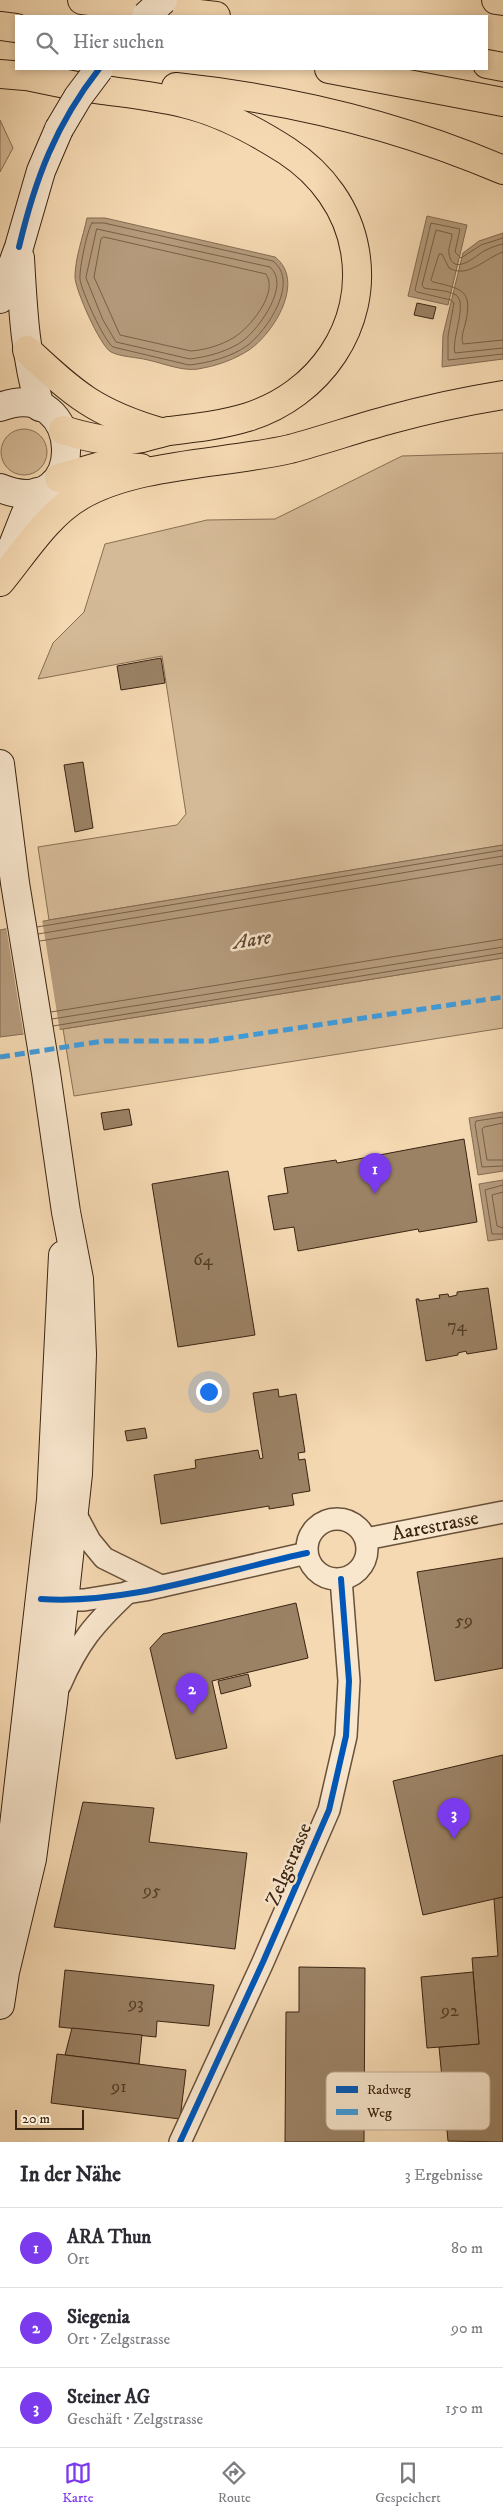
<!DOCTYPE html>
<html lang="de">
<meta charset="utf-8">
<style>
:root{--surface:#fff;--page:#f2f2f3;--text:#2b2b33;--muted:#7c7c81;--line:#e1e1e2;--accent:#7c3aed}
body{margin:0;font-family:"IM FELL DW Pica",serif;background:var(--page);color:var(--text)}
.scale{position:absolute;left:15px;bottom:12px;width:69px;box-sizing:border-box;padding-left:5px;border:2px solid #3a2412;border-top:0;font-size:14px;line-height:18px;white-space:nowrap;color:#3a2412;-webkit-text-stroke:4px #f8e6cd;paint-order:stroke}
.you{position:absolute;left:208px;top:1391px;width:18px;height:18px;margin:-12px;border:4px solid #fff;border-radius:50%;background:#1a73e8;box-shadow:0 0 0 8px #1a73e833}
.badge{display:grid;place-items:center;width:32px;height:32px;border-radius:50%;background:var(--accent);color:#fff;font-size:16px;font-weight:700}
.pin{position:absolute;translate:-50% -41px;filter:drop-shadow(0 1px 2px #0008)}
.pin::after{content:'';position:absolute;top:26px;width:18px;height:15px;background:inherit;clip-path:polygon(0 0,100% 0,50% 100%)}
.list{margin:0;padding:0;list-style:none}
h2{display:flex;justify-content:space-between;align-items:center;height:65px;margin:0;padding:0 20px;font-size:21px}
h2 small{font-size:16px;font-weight:400;color:var(--muted)}
.list li{display:grid;grid-template-columns:32px 1fr auto;gap:15px;align-items:center;box-sizing:border-box;height:80px;padding:0 20px;border-top:1px solid var(--line)}
.list b{display:block;font-size:19px;white-space:nowrap}
.list p{margin:0;font-size:16px;white-space:nowrap;color:var(--muted)}
.list em{font-size:16px;font-style:normal;color:var(--muted)}
.icon{flex:none;width:28px;height:28px;fill:none;stroke:currentColor;stroke-width:2;stroke-linecap:round;stroke-linejoin:round}
.map{position:relative;flex:none;width:503px;height:2142px;overflow:hidden}
.search{position:absolute;background:var(--surface);box-shadow:0 2px 8px #0003;left:15px;right:15px;top:15px;height:55px;display:flex;align-items:center;gap:12px;box-sizing:border-box;padding:0 18px;border-radius:0px;color:var(--muted);font-size:19px}
.sheet{height:305px;background:var(--surface)}
nav{display:flex;justify-content:space-around;align-items:center;box-sizing:border-box;height:70px;border-top:1px solid var(--line);background:var(--surface);font-size:14px;color:var(--muted)}
nav a{display:grid;justify-items:center;gap:2px}
nav .on{color:var(--accent)}
.map>svg:first-child{display:block}
.green{fill:#d5ba97;stroke:#886f54}
.water{fill:#b59b7c;stroke:#846b52}
.pier{fill:#f5d9b2}
.lines{fill:none;stroke-linecap:round;stroke-linejoin:round}
.shore{stroke:#786047;stroke-width:1}
.building{fill:#9b8265;stroke:#3a2412}
.minor-casing{stroke:#69513a;stroke-width:24}
.secondary-casing{stroke:#3a2412;stroke-width:30}
.trunk-casing{stroke:#3a2412;stroke-width:30}
.motorway-casing{stroke:#3a2412;stroke-width:30}
.minor{stroke:#f8e6cd;stroke-width:21}
.secondary{stroke:#f8e6cd;stroke-width:28}
.trunk{stroke:#f5d9b2;stroke-width:28}
.motorway{stroke:#f5d9b2;stroke-width:28}
.secondary-bridge-casing{stroke:#3a2412;stroke-width:30;stroke-linecap:butt}
.secondary-bridge{stroke:#f8e6cd;stroke-width:28}
.quiet{stroke:#3e9cde;stroke-width:5;stroke-dasharray:10 5;stroke-linecap:butt}
.cycleway-casing{stroke:#f8e6cd;stroke-width:9}
.cycleway{stroke:#0057b8;stroke-width:6}
.labels{text-anchor:middle;stroke-width:5;stroke-linejoin:round;paint-order:stroke}
.number-label{font-size:18px;fill:#523c27}
.street-label{font-size:20px;fill:#3a2412;stroke:#f8e6cd}
.water-label{font-size:21px;font-style:italic;fill:#5f4832;stroke:#f8e6cd}
.key{fill:#f8e6cd;stroke:#bfac95;stroke-width:1}
.key-label{font-size:14px;fill:#3a2412}
</style>
<div class="map">
<svg width="503" height="2142" viewBox="0 0 503 2142">
<rect width="100%" height="100%" fill="#f5d9b2"/>
<filter id="stains"><feTurbulence type="fractalNoise" baseFrequency=".004" numOctaves="4"/><feColorMatrix values="0 0 0 0 .2 0 0 0 0 .09 0 0 0 0 .02 0 0 0 .5 -.17"/></filter>
<radialGradient id="worn" r=".72"><stop offset=".6" stop-color="#630" stop-opacity="0"/><stop offset="1" stop-color="#630" stop-opacity=".3"/></radialGradient>
<!-- green -->
<g class="green">
<polygon points="0,120 13,148 0,172"/>
<circle cx="24" cy="452" r="23"/>
<polygon points="503,453 503,845 49,920 38,847 177,825 186,814 162,656 38,679 53,643 84,612 105,544 207,520 275,519 402,456"/>
<polygon points="503,958 503,1028 74,1096 63,1029"/>
</g>
<!-- water -->
<g class="water">
<polygon points="427,216 467,225 448,305 408,296"/>
<path d="M 87,218 L 105,218 L 275,257 C 306,281 274,333 249,350 C 235,359 219,365 203,368 C 186,373 166,364 148,360 C 136,357 121,357 111,352 C 100,346 75,289 75,277 C 75,258 83,237 87,218 Z"/>
<polygon points="503,233 503,359 442,367 443,335 463,253 479,241"/>
<polygon points="503,845 503,958 63,1029 0,1037 0,930 49,920"/>
<polygon points="503,1112 503,1171 478,1175 469,1118"/>
<polygon points="503,1180 503,1239 488,1241 479,1184"/>
</g>
<!-- pier -->
<polygon class="pier" points="42,919 60,1032 24,1037 6,926"/>
<g class="lines">
<!-- shore -->
<g class="shore">
<path d="M 92,223 L 104,223 L 273,261 C 300,282 267,330 248,345 C 232,357 208,363 189,365 L 113,347 C 104,341 81,290 80,279 C 79,270 87,230 92,223 Z"/>
<path d="M 97,229 L 270,267 C 291,285 259,328 244,340 C 230,351 207,357 190,359 L 116,342 L 103,320 L 86,278 Z"/>
<path d="M 104,237 L 266,274 C 278,292 253,323 239,334 C 226,344 206,350 191,351 L 120,335 L 94,277 L 101,239 Z"/>
<polyline points="503,238 481,245 461,258 455,252 460,229 431,223 415,290 417,292 451,300 454,303 448,336 448,360 503,354"/>
<path d="M 503,244 C 497,245 490,248 484,251 C 476,256 453,277 449,254 C 448,247 452,240 452,234 L 436,230 L 422,285 L 424,288 C 433,290 448,290 456,295 C 468,304 451,339 455,353 L 503,348"/>
<path d="M 503,252 C 485,258 468,279 449,268 L 442,254 L 439,254 L 431,280 L 433,282 C 464,289 473,291 465,325 C 463,332 461,338 463,344 L 503,340"/>
<polyline points="37,927 503,850"/>
<polyline points="38,934 503,856"/>
<polyline points="40,941 503,864"/>
<polyline points="51,1012 503,939"/>
<polyline points="52,1019 503,947"/>
<polyline points="53,1026 503,953"/>
<polyline points="503,1117 476,1121 475,1124 482,1167 503,1166"/>
<polyline points="503,1123 484,1127 482,1129 487,1160 503,1160"/>
<polyline points="503,1185 485,1190 492,1234 503,1234"/>
<polyline points="503,1192 492,1195 497,1226 503,1228"/>
</g>
</g>
<!-- building -->
<g class="building">
<polygon points="417,303 436,307 433,319 414,315"/>
<polygon points="161,658 165,683 121,690 117,666"/>
<polygon points="83,762 93,828 75,832 64,765"/>
<polygon points="129,1109 132,1125 104,1130 101,1113"/>
<polygon points="464,1139 477,1222 419,1232 418,1229 298,1251 294,1227 274,1230 268,1196 288,1193 284,1168 336,1160 337,1163"/>
<polygon points="228,1171 255,1335 178,1347 152,1184"/>
<polygon points="488,1288 497,1349 467,1354 466,1351 458,1353 458,1355 426,1361 416,1299 419,1299 419,1301 440,1298 439,1295 448,1294 449,1297 457,1295 457,1292"/>
<polygon points="278,1389 279,1397 296,1394 305,1452 298,1453 299,1460 305,1459 310,1491 292,1494 294,1505 269,1509 269,1506 161,1524 154,1475 196,1468 195,1460 258,1450 260,1459 263,1458 253,1393"/>
<polygon points="145,1428 147,1438 127,1441 125,1431"/>
<polygon points="503,1558 503,1668 435,1681 417,1572"/>
<polygon points="296,1603 308,1658 212,1681 227,1748 176,1759 150,1648 163,1634"/>
<polygon points="248,1674 251,1686 221,1694 218,1681"/>
<polygon points="503,1755 503,1897 423,1915 393,1781"/>
<polygon points="83,1802 154,1808 149,1842 247,1853 235,1949 54,1927"/>
<polygon points="503,1897 503,2142 448,2141 439,2047 479,2044 472,1958 498,1956 494,1899"/>
<polygon points="299,1967 365,1968 364,2142 285,2142 286,2012 299,2012"/>
<polygon points="65,1970 214,1985 209,2026 157,2021 156,2037 59,2027"/>
<polygon points="473,1972 479,2044 427,2048 421,1977"/>
<polygon points="72,2028 142,2035 139,2064 65,2055"/>
<polygon points="57,2054 186,2070 180,2119 51,2103"/>
</g>
<g class="lines">
<!-- minor casing -->
<g class="minor-casing">
<g id="minor">
<polyline points="74,1511 90,1541 104,1558 161,1586"/>
<circle cx="337" cy="1549" r="30"/>
<polyline points="366,1539 503,1512"/>
<polyline points="50,1600 84,1600 145,1590 307,1553"/>
<path d="M 60,1685 C 78,1643 94,1624 128,1592"/>
<polyline points="180,2142 263,1962 329,1810 346,1736 349,1681 341,1579"/>
</g>
</g>
<!-- secondary casing -->
<g class="secondary-casing">
<g id="secondary">
<path d="M 20,258 C 23,311 25,355 40,407"/>
<polyline points="0,299 19,247 41,171 59,129"/>
<path d="M 0,407 C 85,374 91,525 0,488"/>
<polyline points="2,573 25,515 37,492"/>
<polyline points="0,764 15,883 46,1073 66,1212 79,1279 82,1354 78,1474 53,1702 32,1859 5,1972 0,2005"/>
<polyline points="5,1924 6,1896 51,1500 63,1255"/>
</g>
</g>
<!-- trunk casing -->
<g class="trunk-casing">
<g id="trunk">
<polyline points="59,478 101,466 141,468"/>
<path d="M 0,582 C 24,553 47,515 80,496 C 136,463 225,464 290,449 C 324,440 358,428 392,419 C 428,409 466,401 503,395"/>
</g>
</g>
<!-- motorway casing -->
<g class="motorway-casing">
<g id="motorway">
<polyline points="82,0 216,16"/>
<polyline points="496,0 503,1"/>
<polyline points="0,26 16,28"/>
<polyline points="487,64 503,67"/>
<polyline points="329,69 503,102"/>
<polyline points="0,74 49,78"/>
<path d="M 32,77 C 55,82 79,87 103,90 C 133,94 164,97 194,106 C 226,115 259,133 287,151 C 322,174 348,209 355,251 C 368,326 319,395 248,417 C 222,425 195,428 169,431 C 159,433 151,436 142,438 C 114,444 89,438 63,430"/>
<path d="M 176,87 C 289,99 398,125 503,170"/>
<path d="M 27,350 C 75,395 96,413 160,432"/>
</g>
</g>
<!-- minor -->
<use href="#minor" class="minor"/>
<!-- secondary -->
<use href="#secondary" class="secondary"/>
<!-- trunk -->
<use href="#trunk" class="trunk"/>
<!-- motorway -->
<use href="#motorway" class="motorway"/>
<!-- secondary-bridge casing -->
<g class="secondary-bridge-casing">
<g id="secondary-bridge">
<polyline points="146,16 163,0"/>
<polyline points="59,129 78,97 99,69"/>
</g>
</g>
<!-- secondary-bridge -->
<use href="#secondary-bridge" class="secondary-bridge"/>
<!-- quiet -->
<polyline class="quiet" points="0,1057 104,1041 211,1041 503,997"/>
<!-- cycleway casing -->
<g class="cycleway-casing">
<g id="cycleway">
<path d="M 19,247 C 35,179 56,124 99,69"/>
<path d="M 41,1599 C 129,1605 221,1571 307,1553"/>
<polyline points="180,2142 263,1962 329,1810 346,1736 349,1681 341,1579"/>
</g>
</g>
<!-- cycleway -->
<use href="#cycleway" class="cycleway"/>
</g>
<g class="labels">
<!-- number labels -->
<g class="number-label">
<text x="203" y="1265">64</text>
<text x="457" y="1331">74</text>
<text x="464" y="1626">59</text>
<text x="152" y="1896">95</text>
<text x="136" y="2009">93</text>
<text x="450" y="2016">92</text>
<text x="119" y="2092">91</text>
</g>
<!-- street labels -->
<g class="street-label">
<text transform="translate(435 1525) rotate(-11)" y="7">Aarestrasse</text>
<text transform="translate(288 1864) rotate(-67)" y="7">Zelgstrasse</text>
</g>
<!-- water labels -->
<g class="water-label">
<text transform="translate(252 939) rotate(-9)" y="7">Aare</text>
</g>
</g>
<!-- legend -->
<rect x="326" y="2072" width="164" height="58" rx="8" class="key"/>
<rect x="336" y="2086" width="22" height="7" fill="#0057b8"/>
<rect x="336" y="2109" width="22" height="6" fill="#3e9cde"/>
<g class="key-label">
<text x="367" y="2094">Radweg</text>
<text x="367" y="2117">Weg</text>
</g>
<rect width="100%" height="100%" filter="url(#stains)"/>
<rect width="100%" height="100%" fill="url(#worn)"/>
</svg>
<div class="scale">20 m</div>
<div class="you"></div>
<div class="pin badge" style="left:375px;top:1194px">1</div>
<div class="pin badge" style="left:192px;top:1714px">2</div>
<div class="pin badge" style="left:454px;top:1839px">3</div>
<div class="search"><svg class="icon" aria-label="search" viewBox="0 0 24 24"><circle cx="10" cy="10" r="6"/><path d="M15 15l6 6"/></svg>Hier suchen</div>
</div>
<section class="sheet">
<h2>In der Nähe<small>3 Ergebnisse</small></h2>
<ul class="list">
<li><span class="badge">1</span><div><b>ARA Thun</b><p>Ort</p></div><em>80 m</em></li>
<li><span class="badge">2</span><div><b>Siegenia</b><p>Ort · Zelgstrasse</p></div><em>90 m</em></li>
<li><span class="badge">3</span><div><b>Steiner AG</b><p>Geschäft · Zelgstrasse</p></div><em>150 m</em></li>
</ul>
</section>
<nav>
<a class="on"><svg class="icon" aria-label="map" viewBox="0 0 24 24"><path d="M3 6l6-2 6 2 6-2v14l-6 2-6-2-6 2zM9 4v14M15 6v14"/></svg>Karte</a>
<a><svg class="icon" aria-label="directions" viewBox="0 0 24 24"><path d="M12 3l9 9-9 9-9-9zM9 14v-3h6M13 9l2 2-2 2"/></svg>Route</a>
<a><svg class="icon" aria-label="saved" viewBox="0 0 24 24"><path d="M7 4h10v16l-5-4-5 4z"/></svg>Gespeichert</a>
</nav>
